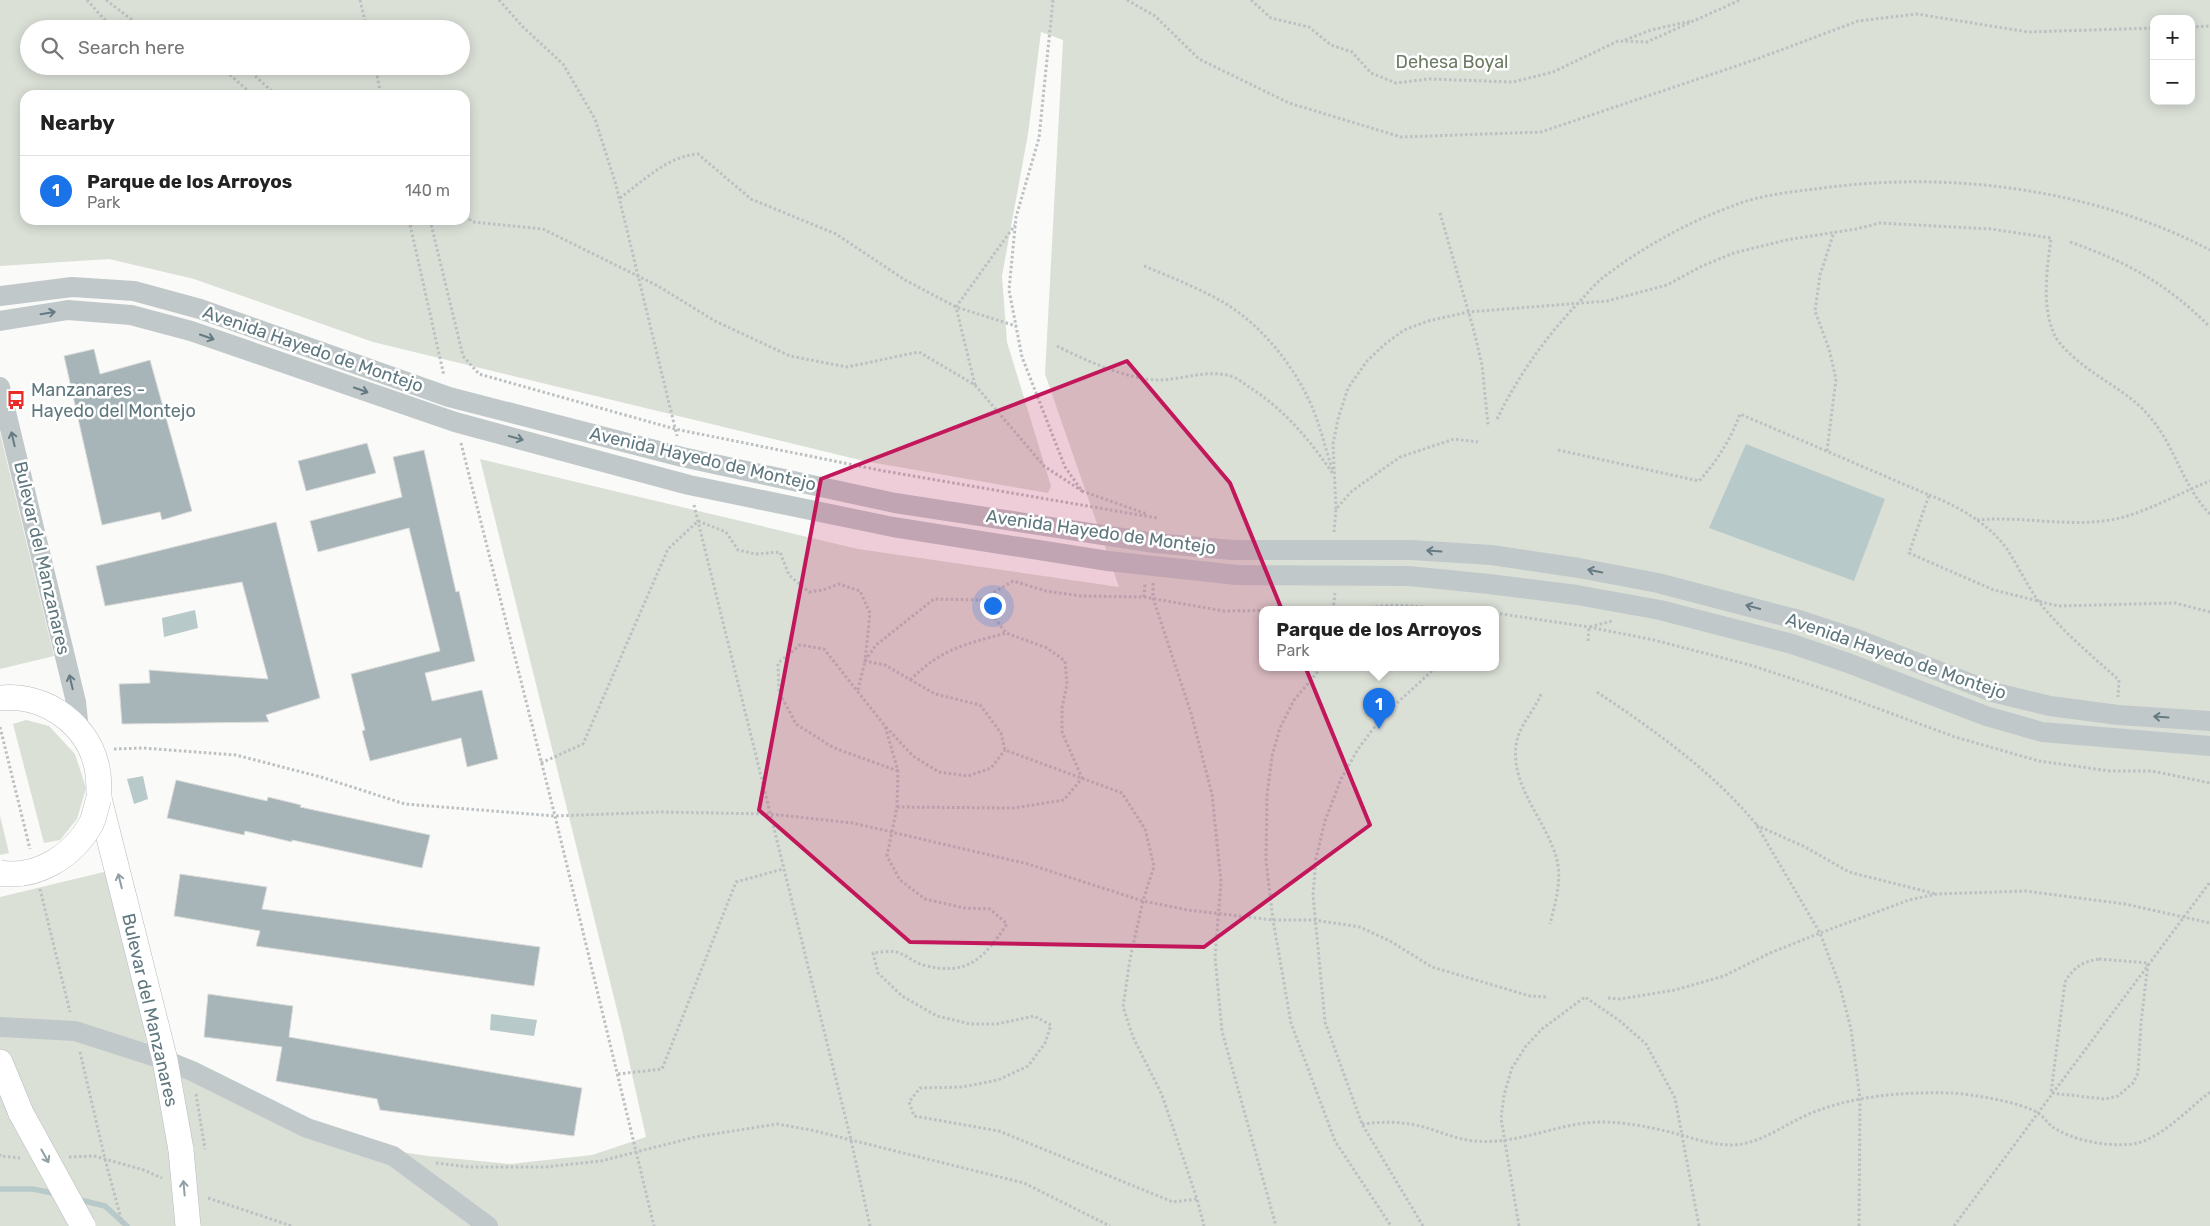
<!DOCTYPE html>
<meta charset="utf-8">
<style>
:root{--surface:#fff;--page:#f6f6f6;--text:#222;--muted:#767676;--line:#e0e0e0;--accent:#1a73e8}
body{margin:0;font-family:Rubik,sans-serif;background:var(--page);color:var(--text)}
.controls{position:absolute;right:15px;top:15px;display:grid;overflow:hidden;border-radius:10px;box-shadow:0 2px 12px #0003}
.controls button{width:45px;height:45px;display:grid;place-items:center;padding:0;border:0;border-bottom:1px solid var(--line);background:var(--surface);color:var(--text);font:25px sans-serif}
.you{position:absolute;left:992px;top:605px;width:18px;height:18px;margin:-12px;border:4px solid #fff;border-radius:50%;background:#1a73e8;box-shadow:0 0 0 8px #1a73e833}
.badge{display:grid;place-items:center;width:32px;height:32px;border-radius:50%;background:var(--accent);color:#fff;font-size:16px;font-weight:700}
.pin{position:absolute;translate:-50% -41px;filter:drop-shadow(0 1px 2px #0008)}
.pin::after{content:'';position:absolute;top:26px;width:18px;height:15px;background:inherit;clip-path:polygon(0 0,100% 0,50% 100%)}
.popup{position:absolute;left:1259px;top:606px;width:240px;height:65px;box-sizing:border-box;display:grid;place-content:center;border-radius:10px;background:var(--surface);filter:drop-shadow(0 1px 4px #0005);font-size:16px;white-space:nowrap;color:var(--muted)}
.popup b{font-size:19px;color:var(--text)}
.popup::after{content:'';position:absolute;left:50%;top:100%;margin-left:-10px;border:10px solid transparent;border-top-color:var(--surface)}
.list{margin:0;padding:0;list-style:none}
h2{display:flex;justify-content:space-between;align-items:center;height:65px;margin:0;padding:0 20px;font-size:21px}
h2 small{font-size:16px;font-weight:400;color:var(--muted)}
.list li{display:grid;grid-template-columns:32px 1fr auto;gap:15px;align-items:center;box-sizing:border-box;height:70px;padding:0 20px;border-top:1px solid var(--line)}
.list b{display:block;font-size:19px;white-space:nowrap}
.list p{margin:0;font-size:16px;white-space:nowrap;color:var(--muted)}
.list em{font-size:16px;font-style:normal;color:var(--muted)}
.icon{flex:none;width:28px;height:28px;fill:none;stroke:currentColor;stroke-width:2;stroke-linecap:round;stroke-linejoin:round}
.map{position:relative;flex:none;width:2210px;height:1226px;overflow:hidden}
.search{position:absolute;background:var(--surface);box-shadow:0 2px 12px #0003;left:20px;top:20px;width:450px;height:55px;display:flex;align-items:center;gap:12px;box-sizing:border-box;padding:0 18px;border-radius:28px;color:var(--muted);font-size:19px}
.panel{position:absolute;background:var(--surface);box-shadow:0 2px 12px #0003;left:20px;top:90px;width:450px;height:135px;border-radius:15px}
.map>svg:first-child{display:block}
.green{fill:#dbe0d7;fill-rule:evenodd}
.water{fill:#b7c9c9}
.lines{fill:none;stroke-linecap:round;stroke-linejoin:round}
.stream{stroke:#b7c9c9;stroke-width:5.5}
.building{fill:#a7b5b8;stroke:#dcdcda}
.major-casing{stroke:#b4bcbe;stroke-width:26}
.path{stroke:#bbc0c2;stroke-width:3;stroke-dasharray:2.5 2.5;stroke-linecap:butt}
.minor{stroke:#c1c8ca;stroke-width:20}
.major{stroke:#fff;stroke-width:25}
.major-bridge-casing{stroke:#b4bcbe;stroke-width:26;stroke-linecap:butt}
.major-bridge{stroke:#fff;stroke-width:25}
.oneway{stroke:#647b82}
.oneway2{stroke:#8fa0a5}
.marked{fill:#c2185b;fill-opacity:0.2;stroke:#c2185b;stroke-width:4;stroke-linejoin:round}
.labels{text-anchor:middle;stroke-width:5;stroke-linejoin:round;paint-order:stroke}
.park-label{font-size:18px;fill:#6d7b63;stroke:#fff}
.street-label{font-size:18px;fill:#5f777e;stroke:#fff}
.poi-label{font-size:18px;fill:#5f777e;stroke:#fff;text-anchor:start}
</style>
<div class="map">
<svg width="2210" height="1226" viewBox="0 0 2210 1226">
<rect width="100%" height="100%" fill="#fafaf8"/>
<!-- green -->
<g class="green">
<path d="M 0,0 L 2210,0 L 2210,1226 L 0,1226 L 0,897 L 108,871 L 149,1043 L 362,1146 L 428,1156 L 510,1164 L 592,1155 L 646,1137 L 623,1034 L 480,459 L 858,549 L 1119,587 L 1045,374 L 1063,40 L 1041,32 L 1028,134 L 1002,276 L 1007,342 L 1051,486 L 1048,493 L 864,461 L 373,342 L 194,279 L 109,259 L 0,266 ZM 2154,19 L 2191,19 L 2191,101 L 2154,101 ZM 29,29 L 461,29 L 461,66 L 29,66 ZM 25,95 L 465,95 L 465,220 L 25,220 ZM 1263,610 L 1495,610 L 1495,668 L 1263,668 Z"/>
<polygon points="0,433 54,656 0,669"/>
<polygon points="26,720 49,726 75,754 86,788 77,819 60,840 44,843 13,724"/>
<polygon points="0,816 9,853 0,855"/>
</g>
<!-- water -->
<g class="water">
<polygon points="1746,444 1885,499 1854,581 1709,528"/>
<polygon points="195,610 198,628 164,637 162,618"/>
<polygon points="143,776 148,799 134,804 127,779"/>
<polygon points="491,1014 537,1020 534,1036 490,1030"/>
</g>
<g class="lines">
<!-- stream -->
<g class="stream">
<polyline points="0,1189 33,1189 57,1194"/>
<polyline points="76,1199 105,1206 127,1226"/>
</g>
</g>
<!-- building -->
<g class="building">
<polygon points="94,349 100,374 150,360 192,511 162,520 160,512 102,525 64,356"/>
<polygon points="367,443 376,473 306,491 298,461"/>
<polygon points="424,450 456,592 459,591 475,661 425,673 432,701 482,690 498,759 467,767 461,738 370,761 362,731 365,730 351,674 440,651 409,528 318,552 310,521 402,497 393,457"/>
<polygon points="276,522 320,698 266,715 269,722 122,724 119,684 150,683 149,670 268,679 242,582 105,606 96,566"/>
<polygon points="176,780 267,801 268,797 301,805 300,807 430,835 422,868 292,840 292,842 245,831 244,835 167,818"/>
<polygon points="180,874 267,887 262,909 540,947 534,986 256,946 260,931 174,916"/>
<polygon points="208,994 293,1006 289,1037 582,1088 574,1136 380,1110 377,1099 276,1081 282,1047 204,1037"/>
</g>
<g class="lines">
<!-- major casing -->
<g class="major-casing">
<g id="major">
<path d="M 0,698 C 46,693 92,726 98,774 C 99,782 99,790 99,798 L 165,1060 L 181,1150"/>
<polyline points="0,1062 21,1113"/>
</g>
</g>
<!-- path -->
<g class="path">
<polyline points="87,0 113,29"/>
<polyline points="106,0 144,29"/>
<polyline points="360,0 367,29"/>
<polyline points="499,0 523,27 563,64 595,119 616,185 677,436"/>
<polyline points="1053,0 1039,138 1016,217 1009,290 1022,357 1065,467 1082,491 1147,514"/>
<polyline points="1127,0 1155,16 1199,59 1289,103 1401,137 1541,132 1757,59 1858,21 1917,14 2028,32 2154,28"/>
<polyline points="1251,0 1271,18 1309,27 1331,45 1352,52 1371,73 1396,83 1429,79 1513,82 1553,72 1618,41 1647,42 1740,0"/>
<polyline points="2191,27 2210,26"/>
<polyline points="1625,40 1651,30 1691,21"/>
<polyline points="196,66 229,74 253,95"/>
<polyline points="244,66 276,95"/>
<polyline points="375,66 381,95"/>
<path d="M 620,198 C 643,181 668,156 698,154 L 751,199 L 836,234 L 905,280 L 956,307 L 1016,326"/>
<polyline points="1440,213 1474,331 1482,365 1488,425"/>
<polyline points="465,216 473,222 543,229 658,286 715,321 790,356 847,367 919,352 975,385 1044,466 1082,491"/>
<polyline points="409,220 444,376"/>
<polyline points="430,220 463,356 479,374 675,429 884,471 1157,518"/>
<path d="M 2070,242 C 2127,262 2166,283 2210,327"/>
<path d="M 1144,266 C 1171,277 1198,288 1223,302 C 1263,326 1295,367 1313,409 C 1321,429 1326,451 1333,471"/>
<path d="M 1057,346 C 1082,359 1129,380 1158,380 C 1183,380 1208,368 1233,377 C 1239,379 1244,384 1249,387 C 1284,409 1310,440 1333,474"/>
<polyline points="975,385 956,307 1015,225"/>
<path d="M 1497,419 C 1519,374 1547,335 1582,299 C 1589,291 1597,282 1605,276 C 1646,245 1690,221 1738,204 C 1762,195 1790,192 1815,189 C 1947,170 2091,188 2210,250"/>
<polyline points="461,443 555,816 654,1226"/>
<path d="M 1558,450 L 1699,481 C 1717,461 1731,439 1740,414 L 1929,495 L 1909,553 L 1994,590 L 2058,606 L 2175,603 L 2210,612"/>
<polyline points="1827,451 1836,379 1829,349 1815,311 1820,275 1834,232"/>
<path d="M 1929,495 C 1958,506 1988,523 2007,549 C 2018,566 2027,585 2039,602 C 2062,631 2091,655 2119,680 L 2118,697"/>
<polyline points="694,505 851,1140 870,1226"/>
<path d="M 1336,509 L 1333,444 L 1338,419 L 1348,388 L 1367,361 L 1385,344 L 1404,330 L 1428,321 L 1468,312 L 1607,301 L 1667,285 L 1702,266 L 1734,253 L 1786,240 L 1856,229 L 1880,223 L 1991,229 L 2051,238 C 2047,270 2041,306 2055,336 C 2059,344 2071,355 2078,361 C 2102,381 2130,393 2150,417 C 2175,446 2183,487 2210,514"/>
<path d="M 1977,520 C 2019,516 2061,526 2103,521 C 2140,517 2176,494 2210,481"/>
<polyline points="1334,532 1336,509 1352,491 1400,457 1454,439 1478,442"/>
<polyline points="1153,583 1153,598 1191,713 1212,794 1221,882 1215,957 1222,1031 1276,1226"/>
<polyline points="1144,597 1145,584"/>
<polyline points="1333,610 1335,593"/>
<path d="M 1361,610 C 1387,601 1427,608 1454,610"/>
<polyline points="1495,613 1589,627 1654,640 1750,665 1836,693 1955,737 2039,761 2110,771 2152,771 2210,783"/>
<polyline points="1588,641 1589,627 1612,621"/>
<polyline points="1321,668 1294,700 1280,728 1272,756 1267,796 1266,861 1273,920 1291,1023 1335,1141 1391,1226"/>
<path d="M 910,680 C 943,648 963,645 1006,633"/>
<polyline points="858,690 865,661 876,645 934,599 981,600"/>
<path d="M 1597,692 C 1654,730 1712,771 1756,824 L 1820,933 L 1840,986 L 1851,1029 L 1860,1099 L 1859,1226"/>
<path d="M 1541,694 C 1534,712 1518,726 1516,746 C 1511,788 1547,821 1557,860 C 1562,881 1555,904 1550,924"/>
<polyline points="0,727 30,849"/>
<polyline points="886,727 913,756 939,772 968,776 991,768 1005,750"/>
<polyline points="114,749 143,748 236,755 321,777 405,804 555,816 661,812 770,814 853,823 1028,864 1143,901 1188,910 1273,920 1314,920 1360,927 1390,941 1432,967 1530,996 1548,997"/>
<polyline points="541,763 583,744 668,549 698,521 726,532 738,550 756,554 780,552 789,575 809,592 823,590 839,584 860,591 870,613 865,661 885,665 935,694 980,705 1001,733 1005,750 1122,793 1145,829 1154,866 1143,901 1130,959 1123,1007 1133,1037 1162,1095 1197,1199 1204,1226"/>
<path d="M 898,771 L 834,748 L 796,724 L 779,692 L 778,663 L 800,645 L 824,649 L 885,726 L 898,771 L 897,807 L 887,856 L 900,880 L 925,899 L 964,908 L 990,909 L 1007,924 C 984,958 968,977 923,965 C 915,963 908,956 899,953 C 892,950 881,952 873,953 L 878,973 L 902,996 L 937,1016 L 970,1024 L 997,1024 L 1034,1016 L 1051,1025 L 1045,1043 L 1028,1066 L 998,1080 L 962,1087 L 920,1088 L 909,1102 L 914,1116 L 999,1131 L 1173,1202 L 1197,1199"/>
<polyline points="897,807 1014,808 1064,800 1082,778 1062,732 1062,708 1067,684 1065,661 1047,648 1006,633 981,600 1013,581 1046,591 1081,596 1144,597 1224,611 1304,610"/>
<polyline points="1756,825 1805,847 1849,872 1936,894"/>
<polyline points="40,889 70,1012"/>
<path d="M 2099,959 L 2148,963 L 2141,1023 L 2138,1073 L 2133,1083 L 2118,1096 L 2105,1099 L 2051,1093 L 2065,982 C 2074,967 2082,962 2099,959 Z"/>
<polyline points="1608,998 1620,999 1675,990 1724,976 1770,953 1820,933 1909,900 1937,894 2025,891 2125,904 2210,923"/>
<polyline points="80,1052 105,1159 123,1226"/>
<polyline points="618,1074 662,1069 736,882 783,869"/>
<polyline points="196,1094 205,1149"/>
<path d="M 1362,1124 C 1380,1122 1397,1121 1415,1125 C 1436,1129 1455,1140 1476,1141 C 1518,1145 1557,1123 1599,1122 C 1625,1122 1650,1127 1674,1133 C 1693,1138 1711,1145 1731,1145 C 1761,1145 1787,1122 1814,1112 C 1858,1095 1904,1092 1951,1093 C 1971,1094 2021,1102 2038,1113 C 2044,1117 2048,1124 2054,1128 C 2075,1141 2108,1147 2133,1144 C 2160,1140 2189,1108 2210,1092"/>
<polyline points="0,1154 0,1156 20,1158"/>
<polyline points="69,1157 94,1156 144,1170 162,1178"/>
<polyline points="436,1163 469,1167 545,1167 601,1161 695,1137 777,1124 811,1130 1024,1183 1110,1226"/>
<polyline points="208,1198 292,1226"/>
<polyline points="1423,1226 1362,1124 1325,1022 1313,895 1316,858 1325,821 1341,779 1358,749 1383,716 1433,670 1444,668"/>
<polyline points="1519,1226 1501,1118 1504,1095 1512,1068 1526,1046 1542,1029 1585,997 1620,1021 1646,1044 1675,1098 1699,1226"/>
<polyline points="1954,1226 2210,882"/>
</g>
<!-- minor -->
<g class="minor">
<polyline points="0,296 72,287 134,291 200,309 449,397 682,457 895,503 1155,543 1232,550 1411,550 1491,555 1579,568 1658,583 1799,620 1857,639 1992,692 2050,706 2118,715 2210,721"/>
<polyline points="0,321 68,310 131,315 191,331 455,422 689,485 893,527 1108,561 1237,575 1409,576 1489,584 1577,595 1660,610 1792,644 1848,663 1986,716 2042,732 2210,746"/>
<polyline points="0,387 76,702 79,730"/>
<polyline points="0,1027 75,1031 165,1060 192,1071 307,1128 393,1156 488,1226"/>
</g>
<!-- major -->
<use href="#major" class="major"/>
<!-- major-bridge casing -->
<g class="major-bridge-casing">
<g id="major-bridge">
<path d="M 0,873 C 37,879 73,856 91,824 C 95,816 96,806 99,798"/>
<polyline points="21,1113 83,1226"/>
<polyline points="181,1150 188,1226"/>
</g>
</g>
<!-- major-bridge -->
<use href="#major-bridge" class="major-bridge"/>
</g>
<!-- one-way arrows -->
<defs><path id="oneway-shaft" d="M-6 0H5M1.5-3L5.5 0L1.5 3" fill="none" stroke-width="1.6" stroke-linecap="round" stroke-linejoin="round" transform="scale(1.25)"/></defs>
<g class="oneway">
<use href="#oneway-shaft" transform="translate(48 313) rotate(-9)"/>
<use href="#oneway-shaft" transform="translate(207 337) rotate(19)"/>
<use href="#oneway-shaft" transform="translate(361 390) rotate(19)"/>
<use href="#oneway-shaft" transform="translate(516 438) rotate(15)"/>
<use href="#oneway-shaft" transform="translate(13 439) rotate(-103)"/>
<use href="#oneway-shaft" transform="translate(1434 551) rotate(-176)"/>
<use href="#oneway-shaft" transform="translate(1595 571) rotate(-169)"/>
<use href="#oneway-shaft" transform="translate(1753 607) rotate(-165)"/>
<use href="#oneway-shaft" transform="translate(71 682) rotate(-103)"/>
<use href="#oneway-shaft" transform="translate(2161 717) rotate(-176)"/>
</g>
<g class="oneway2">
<use href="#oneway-shaft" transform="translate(120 881) rotate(-104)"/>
<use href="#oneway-shaft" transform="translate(45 1156) rotate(61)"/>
<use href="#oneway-shaft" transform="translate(184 1188) rotate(-95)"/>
</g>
<!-- marked area -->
<path class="marked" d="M 1127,361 L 1230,483 L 1370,825 L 1204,947 L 910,942 L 759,810 L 821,479 Z"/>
<!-- icons -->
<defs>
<g id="bus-bare" transform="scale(1.5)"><path d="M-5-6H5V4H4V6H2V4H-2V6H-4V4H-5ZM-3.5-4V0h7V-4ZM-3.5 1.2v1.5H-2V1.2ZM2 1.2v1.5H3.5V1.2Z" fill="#eb2b26" stroke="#fff" stroke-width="2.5" paint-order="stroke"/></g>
</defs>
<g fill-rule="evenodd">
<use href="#bus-bare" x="16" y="400"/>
</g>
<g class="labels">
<!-- park labels -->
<g class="park-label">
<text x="1452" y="68">Dehesa Boyal</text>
</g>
<!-- street labels -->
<g class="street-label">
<text transform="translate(313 349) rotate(19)" y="6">Avenida Hayedo de Montejo</text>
<text transform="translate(703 459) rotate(13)" y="6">Avenida Hayedo de Montejo</text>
<text transform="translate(1101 532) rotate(8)" y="6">Avenida Hayedo de Montejo</text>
<text transform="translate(42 558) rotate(77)" y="6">Bulevar del Manzanares</text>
<text transform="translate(1896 656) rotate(19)" y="6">Avenida Hayedo de Montejo</text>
<text transform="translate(150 1010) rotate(77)" y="6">Bulevar del Manzanares</text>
</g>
<!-- poi labels -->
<g class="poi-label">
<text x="31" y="396">Manzanares -<tspan x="31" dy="21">Hayedo del Montejo</tspan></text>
</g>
</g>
</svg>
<div class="controls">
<button>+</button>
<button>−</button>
</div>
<div class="you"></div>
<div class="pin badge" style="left:1379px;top:729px">1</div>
<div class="popup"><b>Parque de los Arroyos</b>Park</div>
<div class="search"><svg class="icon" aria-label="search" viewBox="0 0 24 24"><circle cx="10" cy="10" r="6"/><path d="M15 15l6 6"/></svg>Search here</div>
<section class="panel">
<h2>Nearby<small></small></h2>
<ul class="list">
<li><span class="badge">1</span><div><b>Parque de los Arroyos</b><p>Park</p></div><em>140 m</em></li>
</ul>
</section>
</div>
